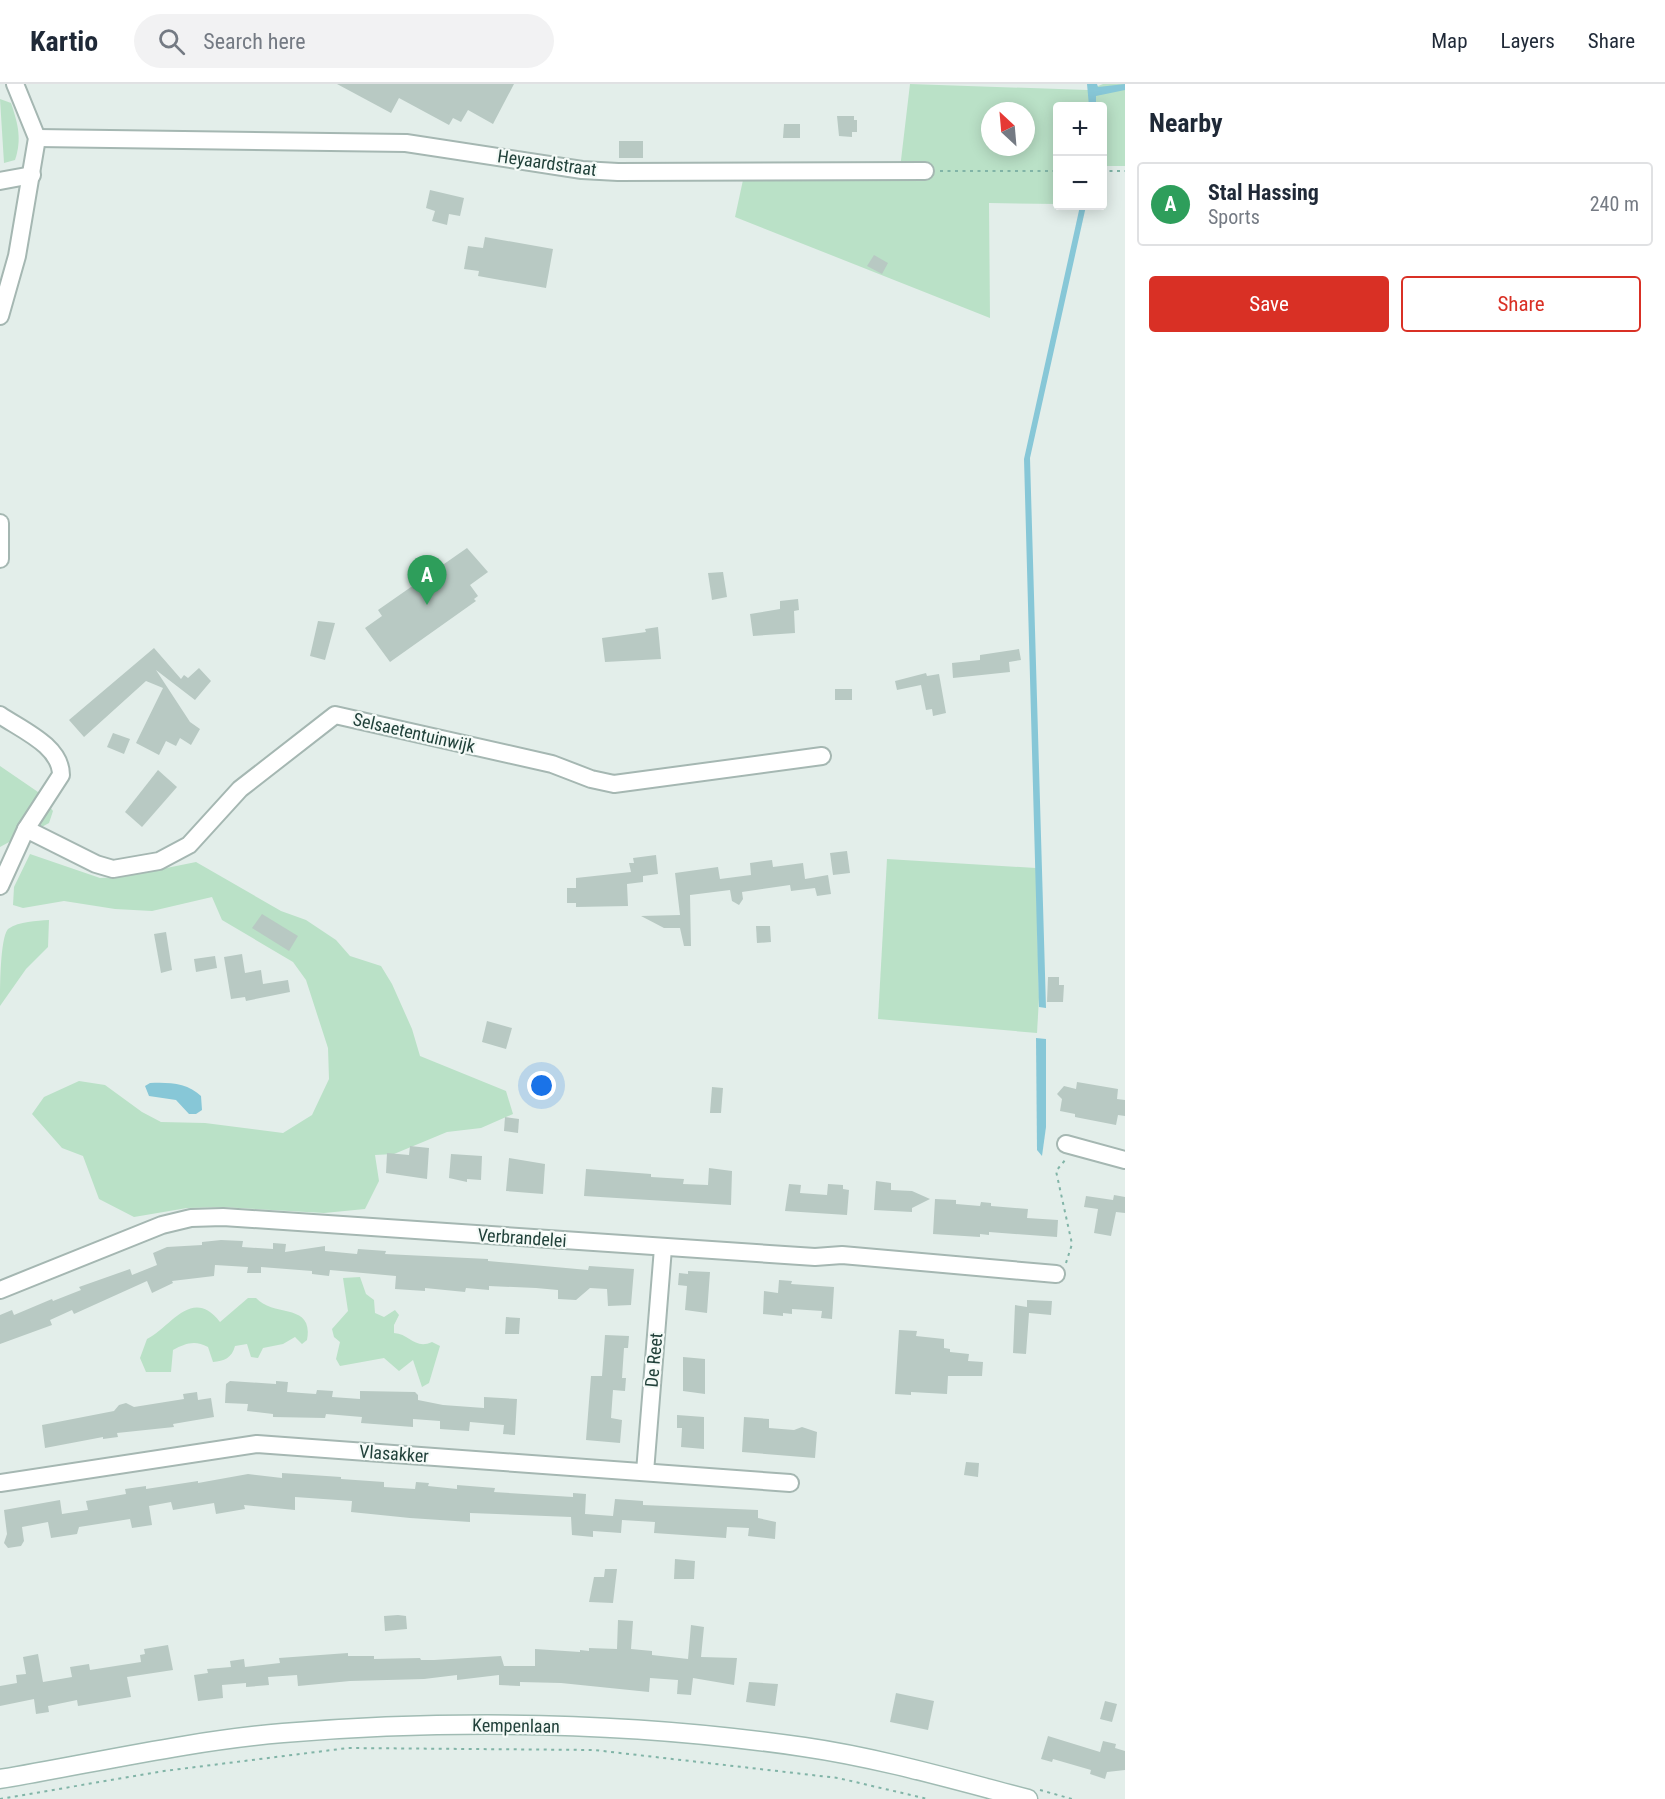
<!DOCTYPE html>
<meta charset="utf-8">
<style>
:root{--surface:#fff;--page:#f2f2f3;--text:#1f2937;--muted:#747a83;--line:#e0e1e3;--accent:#d93025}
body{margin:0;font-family:"Roboto Condensed",sans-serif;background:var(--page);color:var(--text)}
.controls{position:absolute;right:18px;top:18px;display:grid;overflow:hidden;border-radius:6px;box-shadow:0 3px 15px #0003}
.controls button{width:54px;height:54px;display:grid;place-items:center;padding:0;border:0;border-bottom:2px solid var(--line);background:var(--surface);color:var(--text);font:30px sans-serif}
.compass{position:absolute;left:981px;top:18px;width:54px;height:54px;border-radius:50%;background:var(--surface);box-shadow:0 3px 15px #0003;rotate:334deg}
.you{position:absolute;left:542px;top:1002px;width:21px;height:21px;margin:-15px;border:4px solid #fff;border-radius:50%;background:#1a73e8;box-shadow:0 0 0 9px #1a73e833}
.badge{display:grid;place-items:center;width:39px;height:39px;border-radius:50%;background:var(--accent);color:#fff;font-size:20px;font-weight:700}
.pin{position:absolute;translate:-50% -50px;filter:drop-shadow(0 2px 3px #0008)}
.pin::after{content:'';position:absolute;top:32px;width:21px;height:18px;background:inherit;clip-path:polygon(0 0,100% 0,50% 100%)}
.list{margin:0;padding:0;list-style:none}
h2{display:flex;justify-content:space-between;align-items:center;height:78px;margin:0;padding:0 24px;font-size:26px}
h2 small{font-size:20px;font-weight:400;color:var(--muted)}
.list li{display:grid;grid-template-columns:39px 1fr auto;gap:18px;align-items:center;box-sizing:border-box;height:84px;margin:0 12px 12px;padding:0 12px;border:2px solid var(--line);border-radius:6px}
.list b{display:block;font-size:22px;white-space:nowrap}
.list p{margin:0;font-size:20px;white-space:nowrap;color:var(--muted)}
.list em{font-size:20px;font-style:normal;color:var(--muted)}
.actions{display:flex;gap:12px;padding:18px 24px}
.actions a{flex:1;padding:14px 0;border:2px solid var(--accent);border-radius:6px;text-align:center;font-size:21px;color:var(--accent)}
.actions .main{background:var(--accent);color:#fff}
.icon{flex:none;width:33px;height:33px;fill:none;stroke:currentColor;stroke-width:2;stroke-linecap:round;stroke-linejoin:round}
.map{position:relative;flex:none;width:1125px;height:1715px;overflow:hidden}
header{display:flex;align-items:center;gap:36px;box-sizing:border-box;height:84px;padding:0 30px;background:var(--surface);border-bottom:2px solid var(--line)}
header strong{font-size:28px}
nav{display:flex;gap:33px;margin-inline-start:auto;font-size:21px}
.search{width:420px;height:54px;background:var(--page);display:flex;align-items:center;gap:15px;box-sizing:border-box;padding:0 21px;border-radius:33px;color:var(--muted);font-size:22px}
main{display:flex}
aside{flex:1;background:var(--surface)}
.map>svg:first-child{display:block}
.green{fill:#bae1c7;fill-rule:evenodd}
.water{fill:#87c7d7}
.building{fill:#b8c9c3}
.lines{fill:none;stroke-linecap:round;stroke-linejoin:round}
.street-casing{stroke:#a5b7b2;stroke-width:20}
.secondary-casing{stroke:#a0bbb3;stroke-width:21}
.path{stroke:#81b4a7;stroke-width:2;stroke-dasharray:3 4.5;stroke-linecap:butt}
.street{stroke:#fff;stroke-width:16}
.secondary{stroke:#fff;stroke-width:18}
.labels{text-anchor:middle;stroke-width:4.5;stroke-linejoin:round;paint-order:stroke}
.street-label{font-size:18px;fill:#21413a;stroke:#f4faf7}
</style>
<header>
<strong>Kartio</strong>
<div class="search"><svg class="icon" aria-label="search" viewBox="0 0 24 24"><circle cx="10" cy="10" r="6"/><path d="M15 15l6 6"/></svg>Search here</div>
<nav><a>Map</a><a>Layers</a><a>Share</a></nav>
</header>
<main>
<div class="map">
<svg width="1125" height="1715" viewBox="0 0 1125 1715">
<rect width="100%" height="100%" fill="#e3eeea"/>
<!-- green -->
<g class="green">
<path d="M 910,0 L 1088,6 L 1103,0 L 1125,0 L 1125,82 L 1103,82 L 1102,22 L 1058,22 L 1057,120 L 989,119 L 990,234 L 735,133 L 743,96 L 899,93 ZM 990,27 L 1026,27 L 1026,63 L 990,63 Z"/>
<path d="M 0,15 L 11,19 C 18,40 22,55 15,76 L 4,79 Z"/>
<polygon points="0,682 38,708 53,727 49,739 38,745 17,750 11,757 0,763"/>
<polygon points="30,770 100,794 122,793 196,778 281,827 306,836 336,856 350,872 381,882 392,900 412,945 420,972 506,1007 513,1030 481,1044 447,1048 394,1070 375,1071 379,1097 365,1125 324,1129 222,1123 187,1124 134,1133 99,1115 83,1072 62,1064 32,1030 44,1013 79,997 105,1001 142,1028 161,1038 205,1039 283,1049 312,1031 329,995 328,964 306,896 293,878 222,836 212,813 152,827 115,825 64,817 23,824 13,821 14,803"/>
<polygon points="887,775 1036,784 1039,914 1037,949 878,935"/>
<path d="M 49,836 L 48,863 L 26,885 L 0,922 C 0,905 0,854 8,845 C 20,837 36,837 49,836 Z"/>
<path d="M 360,1193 L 366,1210 L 374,1216 L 375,1229 L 384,1233 L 395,1226 L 399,1231 L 394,1241 L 394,1249 C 410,1250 415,1266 432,1258 L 440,1262 L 429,1299 L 422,1303 L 413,1276 L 399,1287 L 384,1274 L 340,1282 L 336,1275 L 340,1258 L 334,1253 L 332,1245 L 348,1227 L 343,1194 Z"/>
<path d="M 248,1214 L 256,1214 C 274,1234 314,1218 307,1256 L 302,1260 L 295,1253 L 283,1260 L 263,1264 L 258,1274 L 251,1273 L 247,1260 L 235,1262 C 232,1274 224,1277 213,1278 L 208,1263 C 195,1256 186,1259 173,1266 L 171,1288 L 146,1288 L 140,1274 L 147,1255 C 171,1243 192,1202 220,1238 Z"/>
</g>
<!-- water -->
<g class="water">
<polygon points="1087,0 1097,0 1098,3 1125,0 1125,6 1096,12 1096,22 1089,22"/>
<polygon points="1080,122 1086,122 1030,374 1046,924 1039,923 1024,375"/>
<polygon points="1036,954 1046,955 1046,1043 1042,1072 1037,1066"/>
<path d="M 150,999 C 168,998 188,999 201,1012 L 202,1026 L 196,1030 L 189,1030 L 176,1016 L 149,1012 L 145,1002 Z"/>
</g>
<!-- building -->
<g class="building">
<polygon points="337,0 514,0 493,40 468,26 461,38 453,34 449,41 399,14 391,29"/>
<polygon points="837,32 854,32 854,36 857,36 857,48 852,48 852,53 839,52"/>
<polygon points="784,40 800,40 800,54 783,54"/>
<rect x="619" y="57" width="24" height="17"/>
<polygon points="430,106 464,114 460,132 449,130 447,141 432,137 435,127 426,124"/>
<polygon points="485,153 553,165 546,204 478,192 479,187 464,185 468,162 483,164"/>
<polygon points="874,171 888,179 882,190 867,182"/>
<polygon points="467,464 488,488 470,501 478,512 474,515 476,517 390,578 365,544 382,532 378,526"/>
<polygon points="723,488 727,513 712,516 708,489"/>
<polygon points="798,515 799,526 794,527 795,549 753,552 750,530 780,525 780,517"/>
<polygon points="318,537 335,539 325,576 310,572"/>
<polygon points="658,543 661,575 605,578 602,554 646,548 645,545"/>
<polygon points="154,564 181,595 184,591 188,594 199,584 211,597 195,616 156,586 190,638 200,645 191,661 180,654 176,662 166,657 159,671 136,659 163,604 146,597 84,653 69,636"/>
<polygon points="1019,565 1021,576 1009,578 1010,588 953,594 952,579 980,576 980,571"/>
<polygon points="926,589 927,592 939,590 946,629 933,632 932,625 926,626 921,601 897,606 895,597"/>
<rect x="835" y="605" width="17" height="11"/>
<polygon points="113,649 130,655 124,670 107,663"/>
<polygon points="158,686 177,703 142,743 125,728"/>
<polygon points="847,767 850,789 833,791 830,769"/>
<polygon points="656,771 658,790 643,792 643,798 627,800 628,822 576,823 576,819 567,819 567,804 576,804 576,794 631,788 629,779 634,779 633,774"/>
<polygon points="772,776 773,783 803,779 805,795 828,791 831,810 817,812 815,804 791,807 790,801 742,808 743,815 739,821 732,817 730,806 690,811 691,862 684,862 680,844 664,844 641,832 680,831 675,789 718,783 720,795 751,791 750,779"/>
<polygon points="262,830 298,852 289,867 252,844"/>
<polygon points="756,842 770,842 771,858 757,859"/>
<polygon points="166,848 172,886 161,889 154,850"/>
<polygon points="242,870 245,889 261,886 263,900 288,896 290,908 246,917 245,913 231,915 224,873"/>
<polygon points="215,872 217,884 196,888 194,875"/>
<polygon points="1048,893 1059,893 1059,901 1064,901 1063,918 1047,918"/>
<polygon points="487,937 512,944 506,965 482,958"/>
<polygon points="1077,998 1118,1005 1117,1015 1125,1016 1125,1032 1118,1031 1116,1041 1075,1033 1075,1030 1060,1027 1062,1015 1057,1010 1064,1002 1076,1005"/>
<polygon points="712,1003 723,1004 721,1029 710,1029"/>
<polygon points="505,1033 519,1035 518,1049 504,1047"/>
<polygon points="410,1062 429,1064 427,1095 386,1089 387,1069 409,1071"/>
<polygon points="451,1070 482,1072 481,1096 467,1095 467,1098 449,1094"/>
<polygon points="509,1074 545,1080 543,1110 506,1107"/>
<polygon points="709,1084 732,1087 731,1121 584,1112 586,1085 651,1090 651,1093 684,1095 683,1100 708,1101"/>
<polygon points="876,1097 891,1099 891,1106 912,1107 930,1115 912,1124 912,1128 874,1126"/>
<polygon points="789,1100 801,1101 800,1109 827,1111 828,1100 843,1101 843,1105 849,1106 847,1131 785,1127"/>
<polygon points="1114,1111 1125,1113 1125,1129 1116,1128 1111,1152 1094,1149 1098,1125 1084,1123 1086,1112 1113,1116"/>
<polygon points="935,1115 956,1116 956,1120 980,1122 981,1118 991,1119 991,1122 1028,1125 1027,1134 1058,1136 1057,1153 989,1148 989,1151 980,1150 980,1153 933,1150"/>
<polygon points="221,1156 243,1157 242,1163 273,1165 273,1159 286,1160 285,1168 325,1162 325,1167 357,1170 358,1165 386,1167 385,1170 488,1175 488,1177 588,1186 589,1182 634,1185 631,1221 608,1222 607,1205 590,1204 576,1216 558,1215 558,1206 536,1204 489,1202 489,1206 466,1204 465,1208 425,1204 425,1207 395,1205 396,1192 330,1186 329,1192 312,1190 312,1187 261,1183 261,1189 247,1189 248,1183 215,1181 214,1192 172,1197 173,1199 152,1209 147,1197 74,1230 72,1226 50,1236 52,1241 0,1260 0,1231 12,1226 14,1231 52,1215 53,1217 81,1206 79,1203 130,1185 132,1191 157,1181 153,1169 167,1163 202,1161 202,1158"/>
<polygon points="688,1187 710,1188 707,1229 685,1226 687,1202 678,1201 679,1189 688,1190"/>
<polygon points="779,1196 792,1197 791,1200 834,1203 832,1235 821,1234 822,1227 792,1225 792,1230 783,1229 783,1232 763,1230 764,1207 778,1209"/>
<polygon points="1027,1216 1052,1217 1051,1231 1029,1229 1026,1270 1013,1269 1015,1221 1027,1223"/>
<polygon points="506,1233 520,1234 519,1250 505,1250"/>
<polygon points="899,1246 917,1247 916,1252 944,1255 944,1264 950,1265 950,1268 969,1270 968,1277 983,1278 982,1292 948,1292 947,1310 911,1308 911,1311 895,1310"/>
<polygon points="605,1251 629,1252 628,1264 624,1264 622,1294 626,1294 625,1307 613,1306 611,1334 622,1336 620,1359 586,1356 591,1292 602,1292"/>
<polygon points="683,1273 705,1275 705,1310 683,1307"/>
<polygon points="230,1297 276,1300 276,1297 288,1298 287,1308 316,1310 317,1306 333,1307 332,1313 360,1315 360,1307 415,1308 418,1311 418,1316 443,1321 484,1324 484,1313 517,1315 515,1351 503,1350 504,1341 470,1338 469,1347 440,1345 440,1337 413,1335 413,1343 361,1339 362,1333 326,1330 325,1334 273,1333 273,1330 247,1327 248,1320 225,1319 226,1300"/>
<polygon points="197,1308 198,1316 211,1314 214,1333 173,1340 174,1343 117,1349 118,1353 103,1355 103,1353 45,1364 42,1341 114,1327 119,1321 126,1319 134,1323 184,1315 183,1310"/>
<polygon points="677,1331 704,1333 704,1365 681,1363 682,1344 677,1344"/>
<polygon points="744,1333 769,1335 769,1344 794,1346 802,1343 817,1348 815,1374 742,1368"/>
<polygon points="966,1378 979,1379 978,1393 964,1391"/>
<polygon points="282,1389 341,1393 341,1395 384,1398 384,1403 415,1405 416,1398 429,1399 428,1402 457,1405 457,1401 495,1404 494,1408 573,1413 573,1409 586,1410 585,1430 613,1432 615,1415 643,1417 643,1421 758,1426 758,1434 776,1438 775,1455 748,1452 749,1444 727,1443 726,1454 654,1449 655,1438 622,1436 621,1449 593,1447 593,1453 572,1451 571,1433 470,1429 470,1438 410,1434 351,1428 352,1417 295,1413 295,1426 244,1421 245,1425 216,1430 214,1419 173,1426 171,1418 149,1422 152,1441 132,1444 130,1435 79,1443 77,1450 51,1454 48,1438 22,1443 24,1457 21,1462 8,1464 4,1459 7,1450 4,1426 60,1416 62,1430 88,1426 86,1417 126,1410 125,1405 146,1402 146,1405 198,1397 198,1399 248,1390 282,1394"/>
<polygon points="675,1475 695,1477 694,1495 674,1495"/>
<polygon points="605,1485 617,1485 613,1519 589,1518 594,1493 604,1493"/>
<polygon points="398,1531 406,1532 407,1545 385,1547 384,1532"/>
<polygon points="618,1536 633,1537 631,1565 652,1567 652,1571 688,1575 691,1541 704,1543 701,1573 737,1574 734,1601 693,1594 691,1611 677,1610 678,1596 650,1594 649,1608 561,1599 520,1598 520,1602 499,1601 499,1591 457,1596 457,1591 424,1595 350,1597 298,1602 297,1591 268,1593 269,1601 246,1603 246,1599 222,1601 223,1614 198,1617 194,1591 208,1589 207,1585 231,1583 230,1577 244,1575 245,1583 280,1579 279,1574 348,1569 348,1572 374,1572 374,1575 420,1574 421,1576 434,1576 501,1572 504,1582 535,1582 535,1565 580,1568 580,1566 589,1567 589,1564 617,1565"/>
<polygon points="168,1561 173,1586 127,1593 131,1613 78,1622 77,1616 48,1622 49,1628 36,1630 34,1615 0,1622 0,1602 17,1599 16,1591 26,1590 23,1573 38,1570 43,1598 72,1593 70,1583 89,1580 90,1586 141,1578 140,1571 145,1570 144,1565"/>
<polygon points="749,1598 778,1600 775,1622 746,1618"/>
<polygon points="896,1609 934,1617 928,1646 890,1638"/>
<polygon points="1105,1617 1117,1620 1112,1638 1100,1635"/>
<polygon points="1048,1652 1100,1668 1103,1657 1116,1660 1115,1664 1125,1667 1125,1686 1107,1688 1105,1695 1090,1690 1091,1686 1053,1675 1052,1678 1041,1675"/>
</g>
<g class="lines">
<!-- street casing -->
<g class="street-casing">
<g id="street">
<polyline points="37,54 406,59 582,86 618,88 925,87"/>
<polyline points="0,97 32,91"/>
<polyline points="0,232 17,172 37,54 15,0"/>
<polyline points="0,439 0,475"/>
<path d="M 0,631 C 22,646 61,662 61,691 L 26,745 L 0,802"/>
<polyline points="26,745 96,780 113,785 159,777 189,761 240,705 335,631 552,680 591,695 614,700 822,672"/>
<polyline points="1066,1060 1125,1076"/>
<polyline points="0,1206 162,1141 191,1134 223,1133 815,1173 842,1171 1056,1190"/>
<polyline points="645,1388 663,1164"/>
<polyline points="0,1399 257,1360 790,1399"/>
</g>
</g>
<!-- secondary casing -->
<g class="secondary-casing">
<path id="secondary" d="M 0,1695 C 94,1679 189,1657 283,1649 C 456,1635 633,1638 804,1663 C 880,1674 955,1696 1028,1715"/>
</g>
<!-- path -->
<g class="path">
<polyline points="940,87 1058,87"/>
<polyline points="1102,87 1125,87"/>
<polyline points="1066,1179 1072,1160 1056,1087 1066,1075"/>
<polyline points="1040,1706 1072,1715"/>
<polyline points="0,1715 164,1687 348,1664 594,1666 838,1694 928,1715"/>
</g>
<!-- street -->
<use href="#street" class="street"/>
<!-- secondary -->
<use href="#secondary" class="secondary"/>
</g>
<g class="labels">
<!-- street labels -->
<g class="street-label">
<text transform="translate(547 79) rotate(8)" y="6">Heyaardstraat</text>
<text transform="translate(414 649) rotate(13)" y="6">Selsaetentuinwijk</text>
<text transform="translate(522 1154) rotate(4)" y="6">Verbrandelei</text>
<text transform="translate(654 1276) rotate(-85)" y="6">De Reet</text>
<text transform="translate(394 1370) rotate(4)" y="6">Vlasakker</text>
<text transform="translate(516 1642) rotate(1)" y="6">Kempenlaan</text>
</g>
</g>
</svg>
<div class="controls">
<button>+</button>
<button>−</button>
</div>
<svg class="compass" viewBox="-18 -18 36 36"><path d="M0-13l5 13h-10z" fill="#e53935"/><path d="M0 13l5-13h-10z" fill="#747a83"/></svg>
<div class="you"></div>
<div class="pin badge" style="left:427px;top:521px;background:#2e9e5b">A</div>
</div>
<aside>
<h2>Nearby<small></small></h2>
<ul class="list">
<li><span class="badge" style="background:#2e9e5b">A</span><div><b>Stal Hassing</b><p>Sports</p></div><em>240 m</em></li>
</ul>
<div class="actions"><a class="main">Save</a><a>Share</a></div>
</aside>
</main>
